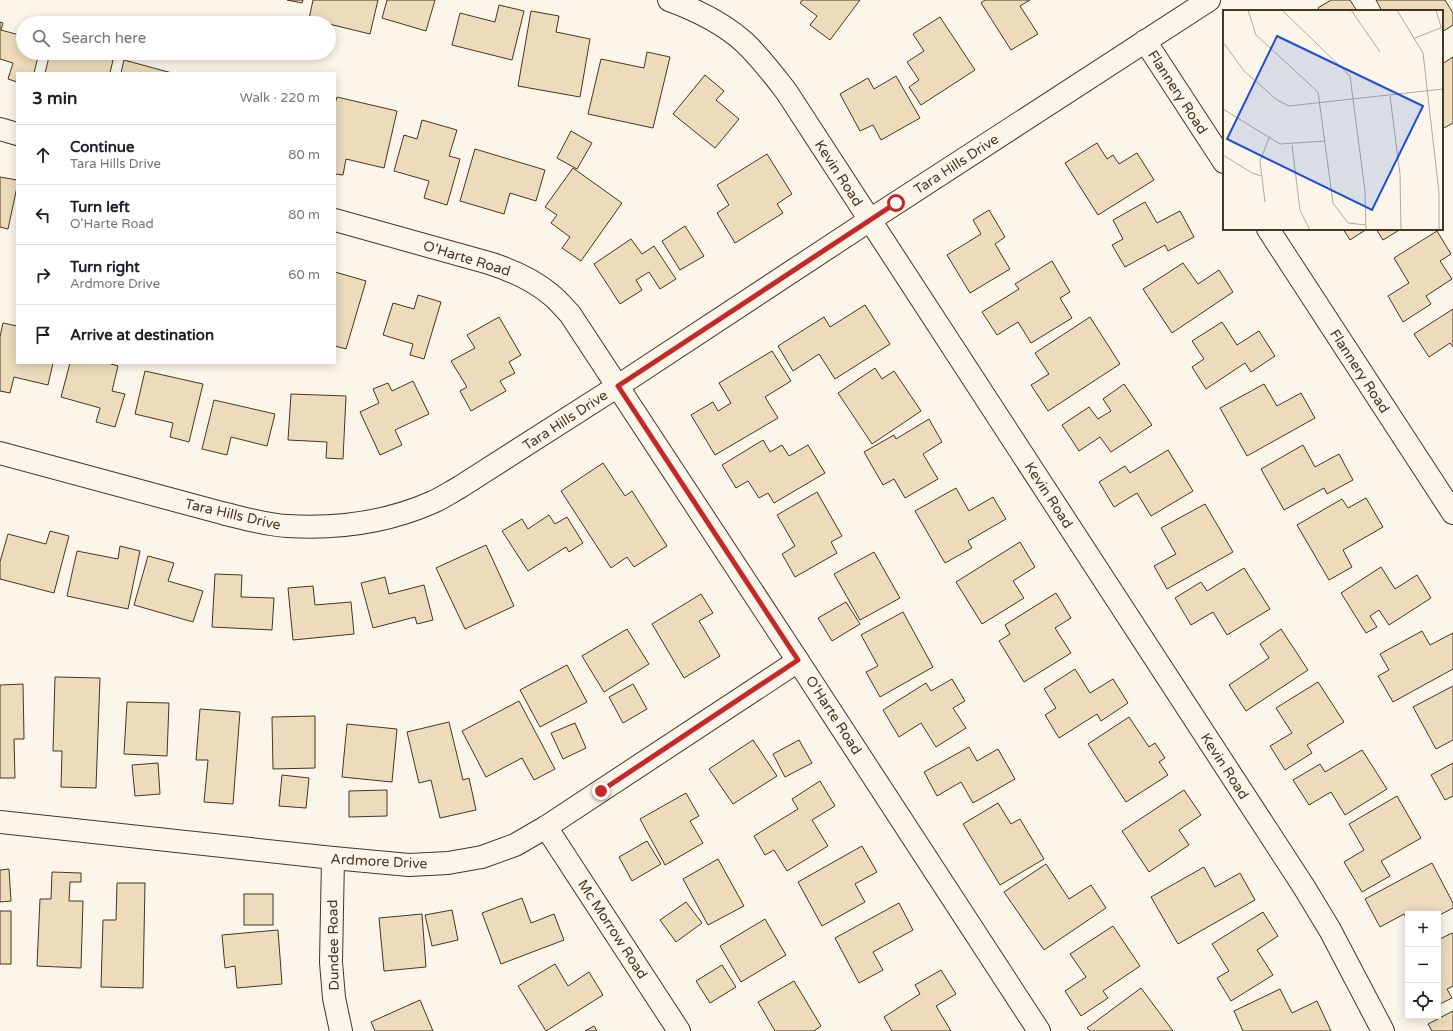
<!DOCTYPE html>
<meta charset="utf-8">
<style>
:root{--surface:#fff;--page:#f2f2f2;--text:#202124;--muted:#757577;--line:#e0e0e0}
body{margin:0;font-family:"Varela Round",sans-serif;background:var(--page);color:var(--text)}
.controls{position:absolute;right:12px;bottom:12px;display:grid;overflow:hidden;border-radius:0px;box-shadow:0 2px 10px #0003}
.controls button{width:36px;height:36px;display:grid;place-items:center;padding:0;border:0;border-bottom:1px solid var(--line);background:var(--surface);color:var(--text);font:20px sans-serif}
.stop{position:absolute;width:12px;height:12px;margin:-9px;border:3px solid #c62828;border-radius:50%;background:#fff}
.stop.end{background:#c62828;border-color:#fff;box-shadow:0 1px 4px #0008}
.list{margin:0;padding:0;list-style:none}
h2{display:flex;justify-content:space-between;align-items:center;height:52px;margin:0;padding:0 16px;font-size:17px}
h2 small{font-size:13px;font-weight:400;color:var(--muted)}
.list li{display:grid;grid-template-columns:26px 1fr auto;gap:12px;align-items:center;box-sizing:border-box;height:60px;padding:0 16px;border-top:1px solid var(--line)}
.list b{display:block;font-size:15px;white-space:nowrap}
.list p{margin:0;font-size:13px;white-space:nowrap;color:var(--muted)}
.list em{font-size:13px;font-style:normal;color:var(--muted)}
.icon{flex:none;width:22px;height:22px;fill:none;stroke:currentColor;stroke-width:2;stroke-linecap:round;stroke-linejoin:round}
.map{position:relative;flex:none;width:1453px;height:1031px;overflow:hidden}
.search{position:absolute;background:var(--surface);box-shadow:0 2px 10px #0003;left:16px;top:16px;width:320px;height:44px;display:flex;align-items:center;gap:10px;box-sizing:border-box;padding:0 14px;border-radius:22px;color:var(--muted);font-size:15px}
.panel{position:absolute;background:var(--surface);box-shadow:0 2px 10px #0003;left:16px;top:72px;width:320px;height:292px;border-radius:0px}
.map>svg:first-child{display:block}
.building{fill:#ecdcbc;stroke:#4a3520}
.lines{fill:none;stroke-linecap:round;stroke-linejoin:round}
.minor-casing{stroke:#4a3520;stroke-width:24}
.tertiary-casing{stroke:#4a3520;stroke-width:24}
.minor{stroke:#fbf6e9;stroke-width:22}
.tertiary{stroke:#fbf6e9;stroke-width:22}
.route{stroke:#c62828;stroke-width:5}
.labels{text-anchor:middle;stroke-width:3;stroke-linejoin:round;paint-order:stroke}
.street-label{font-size:14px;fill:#4a3520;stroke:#fbf6e9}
.inset-road{fill:none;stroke:#b4a999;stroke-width:1}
.view{fill:#1d4ed8;fill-opacity:0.15;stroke:#1d4ed8;stroke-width:2}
.inset-edge{fill:none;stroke:#4a3520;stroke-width:2}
</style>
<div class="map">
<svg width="1453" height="1031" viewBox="0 0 1453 1031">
<rect width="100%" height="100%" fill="#fbf6e9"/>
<!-- building -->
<g class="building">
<polygon points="287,0 303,0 302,3"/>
<polygon points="313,0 378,0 370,34 329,24 329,23 309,19"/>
<polygon points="387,0 435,0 426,31 382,18"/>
<polygon points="802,0 860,0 830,40 810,25 817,16 800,3"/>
<polygon points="985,0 1030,0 1020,6 1038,34 1011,50 981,3"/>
<polygon points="1331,0 1350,0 1357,11 1320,11 1318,8"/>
<polygon points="1376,0 1445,0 1453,13 1453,25 1442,32 1442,11 1382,11"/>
<polygon points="499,5 524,11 512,60 452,45 460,13 495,22"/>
<polygon points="531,11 559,16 556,32 590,39 580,97 518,86"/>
<polygon points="940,17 975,70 921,105 909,87 919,80 907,62 924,51 913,34"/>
<polygon points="0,22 3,23 1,30 23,36 23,53 39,53 34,73 17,73 17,82 8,79 13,63 0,59"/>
<polygon points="647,52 670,57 653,128 588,114 601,59 644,68"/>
<polygon points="50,53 86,53 113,60 110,73 45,73"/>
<polygon points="1453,57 1453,123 1442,129 1442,64"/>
<polygon points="124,60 172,73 121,73"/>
<polygon points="705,75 724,91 716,100 739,119 715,148 673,114"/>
<polygon points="896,76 920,118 881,140 873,125 860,131 840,94 868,78 874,89"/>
<polygon points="337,97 397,111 384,168 346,159 343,175 335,174 335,104"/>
<polygon points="422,120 457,130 449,156 460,159 447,205 424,198 429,181 394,171 404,135 417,139"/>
<polygon points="571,131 592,143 577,169 557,158"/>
<polygon points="1097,143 1107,159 1113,155 1119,164 1137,153 1154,180 1098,215 1065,163"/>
<polygon points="475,149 545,170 536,201 510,193 504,214 460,201"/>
<polygon points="767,154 792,194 777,204 783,213 735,243 717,213 729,205 717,185"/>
<polygon points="573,168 622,203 581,261 562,248 570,237 551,223 557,215 545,207"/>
<polygon points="0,177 17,180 17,187 8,229 0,227"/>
<polygon points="1145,202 1157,223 1180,211 1194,237 1168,251 1165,245 1125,267 1112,245 1123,239 1113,220"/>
<polygon points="989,210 1005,237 995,244 1010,269 970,293 947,255 981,234 973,220"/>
<polygon points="685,226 704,256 680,270 662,241"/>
<polygon points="1343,229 1367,229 1350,240"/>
<polygon points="1376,229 1401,229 1383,240"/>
<polygon points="1437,231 1451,254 1440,261 1452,279 1426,296 1431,304 1403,322 1388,296 1409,283 1394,258"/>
<polygon points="631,239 642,254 654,246 676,279 660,289 649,272 636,280 642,290 620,304 594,264"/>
<polygon points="1052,261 1070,292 1060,298 1072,318 1031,343 1018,322 997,335 982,312 1019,289 1015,284"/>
<polygon points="1183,263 1198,284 1219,270 1233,292 1172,333 1143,289"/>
<polygon points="335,272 366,281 346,349 335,346"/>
<polygon points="418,295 441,302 424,359 410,355 413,344 383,335 393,303 414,309"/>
<polygon points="865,305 890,344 835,379 819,354 793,371 778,346 824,317 830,327"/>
<polygon points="1453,309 1453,347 1450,343 1429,357 1414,334"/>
<polygon points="499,317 521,355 509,362 515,373 500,381 506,391 471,411 460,391 467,387 451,361 475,348 467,335"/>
<polygon points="1090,317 1120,364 1048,411 1031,385 1049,374 1035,353"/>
<polygon points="1222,322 1237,345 1259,331 1275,356 1251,372 1245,363 1206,389 1192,367 1204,359 1192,341"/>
<polygon points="3,323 17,326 17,363 53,363 48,385 14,377 10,393 0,391 0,337"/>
<polygon points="772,351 791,381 765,397 778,418 715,455 691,415 713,402 718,411 731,403 719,383"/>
<polygon points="70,363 108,363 118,366 112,391 125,394 115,427 96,422 100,408 61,397"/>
<polygon points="875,368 882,379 894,371 921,411 872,444 838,393"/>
<polygon points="145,371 203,384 189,442 170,437 173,423 135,414"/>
<polygon points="413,381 429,414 395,430 402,445 380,455 360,412 379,403 373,389 388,383 392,391"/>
<polygon points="1124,384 1152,425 1111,452 1100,437 1079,451 1062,425 1089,407 1098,419 1111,411 1103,399"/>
<polygon points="1264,384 1277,406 1301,393 1315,418 1247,456 1220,408"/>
<polygon points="291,394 346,396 343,459 326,458 327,442 288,440"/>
<polygon points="214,400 275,414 267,446 231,437 227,455 202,449"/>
<polygon points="929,419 942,442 923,454 938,479 905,498 894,479 883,485 864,452 894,435 896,439"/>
<polygon points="763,440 770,452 782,445 789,456 808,445 825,473 774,503 768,493 759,498 748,481 736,488 722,465"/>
<polygon points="1303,445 1315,467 1339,454 1353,480 1327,494 1324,488 1284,510 1261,469"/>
<polygon points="1168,450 1193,491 1151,516 1137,493 1114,507 1099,482 1125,466 1130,473"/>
<polygon points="603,463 625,496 632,491 667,546 634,567 627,557 611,568 561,491"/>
<polygon points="956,488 969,511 993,497 1006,519 968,541 972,548 945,563 915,511"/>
<polygon points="817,492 842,536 831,542 837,553 795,577 782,554 795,546 777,515"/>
<polygon points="1366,498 1383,527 1343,550 1352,567 1329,580 1297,525 1342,499 1348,508"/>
<polygon points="1205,504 1233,552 1167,589 1154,566 1176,554 1161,528"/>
<polygon points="549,515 555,524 567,517 583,543 569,552 566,547 528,571 502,531 522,519 528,529"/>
<polygon points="50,531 69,536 54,593 0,579 0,562 8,534 46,544"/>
<polygon points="1020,542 1035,567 1013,581 1024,598 982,624 956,582"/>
<polygon points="486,545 514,606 465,629 436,568"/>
<polygon points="120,546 140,551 128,609 67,596 77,551 118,559"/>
<polygon points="874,552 900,598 860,620 834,574"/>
<polygon points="148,556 174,563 168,581 203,591 193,622 134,605"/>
<polygon points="1381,567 1395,589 1417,575 1431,598 1389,625 1379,610 1370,616 1377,627 1366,633 1341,593"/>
<polygon points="1244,568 1270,609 1227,635 1213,612 1191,625 1175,598 1201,582 1207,591"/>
<polygon points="215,574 242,575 241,597 274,598 272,630 212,627"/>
<polygon points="385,577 389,594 424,585 433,620 417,624 415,617 373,628 361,583"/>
<polygon points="313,586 315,605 351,602 354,634 293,640 288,588"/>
<polygon points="1056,593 1071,618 1055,628 1071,653 1024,682 999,641 1010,634 1005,625"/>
<polygon points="701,594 713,613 699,621 720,656 684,678 652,624"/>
<polygon points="846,602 860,624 832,641 818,618"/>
<polygon points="903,612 933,667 880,697 866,672 878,666 861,635"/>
<polygon points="627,629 649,664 604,692 582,656"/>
<polygon points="1281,629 1308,670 1246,711 1229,685 1269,658 1260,644"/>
<polygon points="1422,631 1430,645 1453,633 1453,669 1393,702 1378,676 1389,670 1380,654"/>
<polygon points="567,665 587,702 540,727 520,690"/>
<polygon points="1075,669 1090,693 1113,679 1128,703 1101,721 1097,714 1059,738 1045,715 1056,708 1044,689"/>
<polygon points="55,677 100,678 96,788 61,787 62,751 53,751"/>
<polygon points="952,679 965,701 953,708 966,728 936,747 921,723 899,737 883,710 926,683 931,691"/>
<polygon points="1318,682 1344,722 1307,745 1312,753 1285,770 1270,746 1292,733 1276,708"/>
<polygon points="23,684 24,739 14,739 15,778 0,778 0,685"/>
<polygon points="633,684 647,709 623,723 609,697"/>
<polygon points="1453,686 1453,740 1436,749 1413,707"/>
<polygon points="519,701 555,769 534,780 522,758 486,777 462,731"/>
<polygon points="127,702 169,703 167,756 124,754"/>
<polygon points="200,709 240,712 233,804 204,802 208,760 196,760"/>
<polygon points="315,716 315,768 273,769 272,717"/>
<polygon points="1129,717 1149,747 1155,743 1165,758 1159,762 1168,775 1126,802 1088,744"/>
<polygon points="449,722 463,780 469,778 476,810 440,818 431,780 419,783 407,732"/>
<polygon points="575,723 586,748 563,759 551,733"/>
<polygon points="347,724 397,729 392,782 342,777"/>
<polygon points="753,740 777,776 733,804 709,769"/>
<polygon points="799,740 812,763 785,777 773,754"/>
<polygon points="969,747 977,761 998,749 1015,779 973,803 961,782 937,796 924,772"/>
<polygon points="1362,750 1387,789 1345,815 1331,792 1309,805 1293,780 1320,764 1325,772"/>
<polygon points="158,763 160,794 135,796 132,765"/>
<polygon points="1453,763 1453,796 1445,800 1431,775"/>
<polygon points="282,775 309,778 306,808 279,806"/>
<polygon points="820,781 835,806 812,820 828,846 787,871 774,850 765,855 754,836 798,809 792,799"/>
<polygon points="387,790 387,816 349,817 349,791"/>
<polygon points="1184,790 1201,815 1179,830 1189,845 1149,872 1122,831"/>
<polygon points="686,793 699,816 690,821 703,843 665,865 640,819"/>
<polygon points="1397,796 1421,838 1381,861 1390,876 1362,892 1344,862 1364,850 1349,824"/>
<polygon points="998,803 1011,824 1020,819 1044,859 1000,885 963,824"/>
<polygon points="647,841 661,864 632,881 619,857"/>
<polygon points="862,846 877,872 855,884 865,902 822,926 798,882"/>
<polygon points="718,859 744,906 708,925 683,879"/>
<polygon points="1432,863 1453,903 1453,908 1438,916 1438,914 1408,914 1408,921 1404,914 1380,927 1365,899"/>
<polygon points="1046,864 1069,899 1091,885 1106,908 1044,950 1004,892"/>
<polygon points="1204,867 1215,887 1240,873 1255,900 1178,944 1151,897"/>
<polygon points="9,869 11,901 0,902 0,870"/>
<polygon points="52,872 81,873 81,882 70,882 69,901 83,901 81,968 37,966 40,899 51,899"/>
<polygon points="117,883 145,883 143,988 101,987 103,920 116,920"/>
<rect x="244" y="894" width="29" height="31"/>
<polygon points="522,898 531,923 554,914 564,940 501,964 482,913"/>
<polygon points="686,902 702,923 676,942 660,920"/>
<polygon points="899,903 913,930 873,952 883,970 859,983 835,938"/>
<polygon points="452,910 458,940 432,946 425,915"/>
<rect x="0" y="911" width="11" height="53"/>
<polygon points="1263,912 1278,936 1257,950 1273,975 1231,1001 1217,978 1229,971 1212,944"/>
<polygon points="422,914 426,967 384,971 379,918"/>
<polygon points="765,919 786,955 741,982 720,946"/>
<polygon points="1113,926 1140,966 1103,991 1108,998 1081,1016 1065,991 1086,977 1070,954"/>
<polygon points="278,930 282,984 237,988 235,966 225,968 222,935"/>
<polygon points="1452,933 1453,935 1453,986 1447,989 1452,998 1438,1005 1438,940"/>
<polygon points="555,964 568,986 589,972 603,995 546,1031 518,986"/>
<polygon points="722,965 736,987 710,1003 696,981"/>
<polygon points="941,970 956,994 936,1006 951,1031 892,1031 884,1017 920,994 915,985"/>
<polygon points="794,981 821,1026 814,1031 775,1031 758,1002"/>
<polygon points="1141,988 1173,1031 1090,1031 1087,1028"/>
<polygon points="1280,989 1292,1013 1317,1001 1331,1031 1243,1031 1234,1011"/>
<polygon points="420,1000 433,1031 375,1031 371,1022"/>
<polygon points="1453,1011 1453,1031 1432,1031 1428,1024"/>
<polygon points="594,1026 597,1031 585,1031"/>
</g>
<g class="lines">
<!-- minor casing -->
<g class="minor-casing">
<g id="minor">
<path d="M 669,0 C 696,10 723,23 744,42 C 760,57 773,74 786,91 L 1304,887 L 1330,930 L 1383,1031"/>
<polyline points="0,129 17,134"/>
<path d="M 335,220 L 489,263 C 511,270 532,279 550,294 C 558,300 564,308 570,314 L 798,661 L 1039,1031"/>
<polyline points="0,822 333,858 409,865 448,863 482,857 515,845 546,827 798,661"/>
<polyline points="546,827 679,1031"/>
<polyline points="333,858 331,962 334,998 341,1031"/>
</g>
</g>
<!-- tertiary casing -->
<g class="tertiary-casing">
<g id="tertiary">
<polyline points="1145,41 1224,162"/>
<polyline points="1268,229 1453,513"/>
<path d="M 0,453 L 222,513 C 243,518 265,525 287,526 C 336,529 388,522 433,502 C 442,498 451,492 460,487 L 618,386 L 870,220 L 1209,0"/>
</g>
</g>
<!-- minor -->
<use href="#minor" class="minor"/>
<!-- tertiary -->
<use href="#tertiary" class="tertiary"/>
</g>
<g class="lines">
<!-- route -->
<polyline class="route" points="601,791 798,660 618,386 896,203"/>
</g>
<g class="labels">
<!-- street labels -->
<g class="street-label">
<text transform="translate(1178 92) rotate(57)" y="5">Flannery Road</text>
<text transform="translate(956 164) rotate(-33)" y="5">Tara Hills Drive</text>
<text transform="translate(839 173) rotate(57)" y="5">Kevin Road</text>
<text transform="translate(467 258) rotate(17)" y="5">O'Harte Road</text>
<text transform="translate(1360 371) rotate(57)" y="5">Flannery Road</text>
<text transform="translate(565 420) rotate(-33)" y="5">Tara Hills Drive</text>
<text transform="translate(1049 495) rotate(57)" y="5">Kevin Road</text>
<text transform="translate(233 514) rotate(13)" y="5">Tara Hills Drive</text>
<text transform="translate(834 715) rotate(57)" y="5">O'Harte Road</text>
<text transform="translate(1225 766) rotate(57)" y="5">Kevin Road</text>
<text transform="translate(379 861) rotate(3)" y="5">Ardmore Drive</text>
<text transform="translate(613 929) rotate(57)" y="5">Mc Morrow Road</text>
<text transform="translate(333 945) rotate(-91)" y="5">Dundee Road</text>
</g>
</g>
<!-- overview -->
<g transform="translate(1223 10)">
<rect width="220" height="220" fill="#fbf6e9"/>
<path class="inset-road" d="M 25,0 L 33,25 L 95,82 L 110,193 L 125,213 L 143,215M 59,0 L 127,66 L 142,181 L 143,220M 128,0 L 157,42M 174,0 L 200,43 L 216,183 L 216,220M 213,0 L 218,17M 192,28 L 220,17M 0,32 L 21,61 L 54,90 L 66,96 L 220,79M 167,86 L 177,164 L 178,220M 0,99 L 57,134 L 102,131M 69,135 L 77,200 L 87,220M 0,145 L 29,163 L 38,166M 42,192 L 37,151 L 46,128"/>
<path class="view" d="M 54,26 L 200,96 L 149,200 L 4,129 Z"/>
<rect width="220" height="220" class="inset-edge"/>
</g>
</svg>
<div class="controls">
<button>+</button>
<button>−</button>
<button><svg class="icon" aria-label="locate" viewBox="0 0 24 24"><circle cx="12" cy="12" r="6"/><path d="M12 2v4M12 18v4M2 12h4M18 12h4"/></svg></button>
</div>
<div class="stop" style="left:896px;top:203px"></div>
<div class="stop end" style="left:601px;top:791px"></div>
<div class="search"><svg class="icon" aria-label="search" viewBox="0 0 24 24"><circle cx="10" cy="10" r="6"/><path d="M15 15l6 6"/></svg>Search here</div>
<section class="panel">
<h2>3 min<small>Walk · 220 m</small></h2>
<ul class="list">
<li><svg class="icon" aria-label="ahead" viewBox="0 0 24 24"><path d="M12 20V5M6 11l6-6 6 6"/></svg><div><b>Continue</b><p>Tara Hills Drive</p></div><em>80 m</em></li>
<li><svg class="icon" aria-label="left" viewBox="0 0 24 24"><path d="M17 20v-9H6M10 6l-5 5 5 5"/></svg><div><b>Turn left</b><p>O'Harte Road</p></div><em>80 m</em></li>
<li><svg class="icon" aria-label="right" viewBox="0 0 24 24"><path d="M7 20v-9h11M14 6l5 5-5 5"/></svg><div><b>Turn right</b><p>Ardmore Drive</p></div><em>60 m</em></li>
<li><svg class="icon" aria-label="arrive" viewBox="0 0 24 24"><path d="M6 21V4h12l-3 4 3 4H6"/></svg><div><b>Arrive at destination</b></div></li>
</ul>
</section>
</div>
